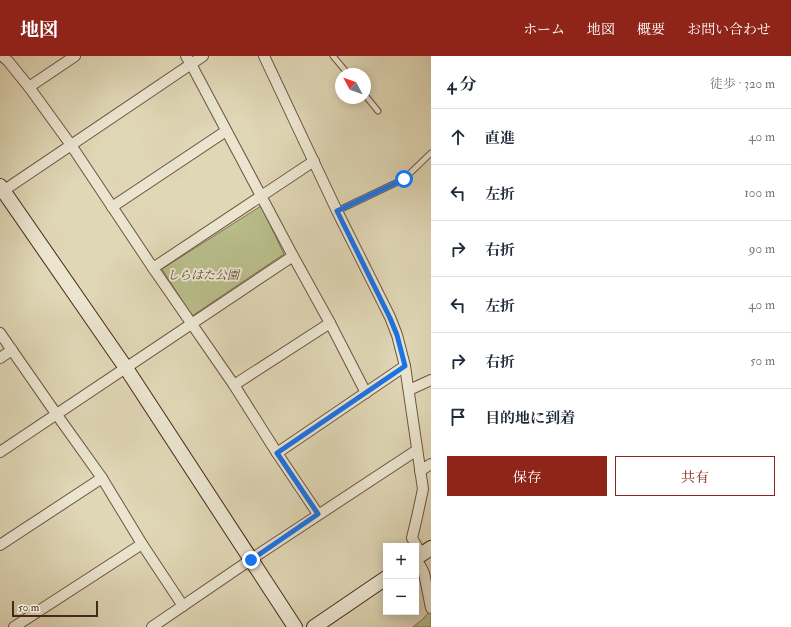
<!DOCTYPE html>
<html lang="ja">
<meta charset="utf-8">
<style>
:root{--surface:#fff;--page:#f6f6f7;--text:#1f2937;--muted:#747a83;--line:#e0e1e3;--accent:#8f2418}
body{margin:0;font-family:"IM FELL Double Pica","Noto Serif JP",serif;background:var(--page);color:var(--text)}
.controls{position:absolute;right:12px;bottom:12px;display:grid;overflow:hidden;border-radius:0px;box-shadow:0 2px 10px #0003}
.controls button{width:36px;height:36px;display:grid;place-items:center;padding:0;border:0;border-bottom:1px solid var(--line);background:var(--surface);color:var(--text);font:20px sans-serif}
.compass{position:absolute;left:335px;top:12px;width:36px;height:36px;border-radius:50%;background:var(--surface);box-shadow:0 2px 10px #0003;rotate:311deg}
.scale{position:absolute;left:12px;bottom:10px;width:86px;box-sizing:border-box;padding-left:4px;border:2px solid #482819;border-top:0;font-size:11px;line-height:14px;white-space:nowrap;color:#482819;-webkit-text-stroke:3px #ebe5d0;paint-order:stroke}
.stop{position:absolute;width:12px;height:12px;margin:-9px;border:3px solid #1a73e8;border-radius:50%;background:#fff}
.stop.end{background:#1a73e8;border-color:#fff;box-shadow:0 1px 4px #0008}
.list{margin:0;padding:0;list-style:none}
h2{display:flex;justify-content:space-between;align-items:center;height:52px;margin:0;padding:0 16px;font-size:17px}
h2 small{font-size:13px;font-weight:400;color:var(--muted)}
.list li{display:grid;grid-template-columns:26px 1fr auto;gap:12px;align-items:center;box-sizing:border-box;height:56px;padding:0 16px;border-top:1px solid var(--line)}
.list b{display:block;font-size:15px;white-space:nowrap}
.list em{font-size:13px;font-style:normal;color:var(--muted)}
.actions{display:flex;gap:8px;padding:12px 16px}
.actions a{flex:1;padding:9px 0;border:1px solid var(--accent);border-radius:0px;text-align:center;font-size:14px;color:var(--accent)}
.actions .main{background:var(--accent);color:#fff}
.icon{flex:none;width:22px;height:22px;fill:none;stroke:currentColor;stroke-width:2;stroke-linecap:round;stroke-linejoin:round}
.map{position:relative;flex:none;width:431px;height:571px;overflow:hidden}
header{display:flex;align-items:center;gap:24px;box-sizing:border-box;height:56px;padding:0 20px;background:var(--accent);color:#fff}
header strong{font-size:19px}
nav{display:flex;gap:22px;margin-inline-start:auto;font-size:14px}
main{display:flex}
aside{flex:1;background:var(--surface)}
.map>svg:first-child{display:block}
.green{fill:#b8bd8a;stroke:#807252}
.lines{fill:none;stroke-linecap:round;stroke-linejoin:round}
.lane-casing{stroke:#6e5440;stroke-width:7}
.street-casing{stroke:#6e5440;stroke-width:12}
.secondary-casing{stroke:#482819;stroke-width:16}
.lane{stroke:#ebe5d0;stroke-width:5}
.street{stroke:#ebe5d0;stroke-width:10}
.secondary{stroke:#ebe5d0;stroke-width:14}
.route{stroke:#1a73e8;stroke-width:5}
.labels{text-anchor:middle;stroke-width:4;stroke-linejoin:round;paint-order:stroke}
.park-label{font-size:12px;font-style:italic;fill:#5e4630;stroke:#ebe5d0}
</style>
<header>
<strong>地図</strong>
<nav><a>ホーム</a><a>地図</a><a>概要</a><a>お問い合わせ</a></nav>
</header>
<main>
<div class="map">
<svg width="431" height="571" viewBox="0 0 431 571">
<rect width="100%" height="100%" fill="#e0d7b6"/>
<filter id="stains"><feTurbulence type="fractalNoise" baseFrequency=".005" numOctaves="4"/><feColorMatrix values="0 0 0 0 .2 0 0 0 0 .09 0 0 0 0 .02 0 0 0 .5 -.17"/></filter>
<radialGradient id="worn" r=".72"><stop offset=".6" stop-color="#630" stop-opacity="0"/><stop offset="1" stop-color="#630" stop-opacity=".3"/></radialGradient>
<!-- green -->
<g class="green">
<polygon points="261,150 284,198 192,260 162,213"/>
<polygon points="431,554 431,571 413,571 423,563"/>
</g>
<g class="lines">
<!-- lane casing -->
<g class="lane-casing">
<g id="lane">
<polyline points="333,0 348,18"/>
<polyline points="365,39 378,55"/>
<polyline points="337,155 404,123 431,97"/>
</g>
</g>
<!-- street casing -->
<g class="street-casing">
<g id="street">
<polyline points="2,0 8,5 29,31 71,89 153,212 234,329 277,397 318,458"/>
<polyline points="186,0 191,8 293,200 330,267 366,337"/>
<polyline points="264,0 337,155 390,261 397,279 405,310 423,433 417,461 412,482 421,498"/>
<polyline points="29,31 75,0"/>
<polyline points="0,137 203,0"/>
<polyline points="112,151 226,75"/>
<polyline points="153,212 314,105"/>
<polyline points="0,277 57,359 102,422 142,488 183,550"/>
<polyline points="0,302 12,294"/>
<polyline points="234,329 330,267"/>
<polyline points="409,334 431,324"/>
<polyline points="0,396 293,200"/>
<polyline points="277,397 405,310"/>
<polyline points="420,415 431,408"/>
<polyline points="0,489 102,422"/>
<polyline points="416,504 421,511 424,517 431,552"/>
<polyline points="14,571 142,488"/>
<polyline points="152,571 259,498 417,394"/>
</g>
</g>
<!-- secondary casing -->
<g class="secondary-casing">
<g id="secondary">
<polyline points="0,130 126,312 295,571"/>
<polyline points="416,502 431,492"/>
<polyline points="314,571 386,522"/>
</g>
</g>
<!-- lane -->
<use href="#lane" class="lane"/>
<!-- street -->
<use href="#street" class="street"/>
<!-- secondary -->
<use href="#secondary" class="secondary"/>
</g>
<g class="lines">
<!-- route -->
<polyline class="route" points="251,504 318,458 277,397 405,310 397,279 390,262 337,155 404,123"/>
</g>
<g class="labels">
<!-- park labels -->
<g class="park-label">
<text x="203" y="223">しらはた公園</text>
</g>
</g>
<rect width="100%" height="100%" filter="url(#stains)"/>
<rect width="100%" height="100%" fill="url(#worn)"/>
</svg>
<div class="controls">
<button>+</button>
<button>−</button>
</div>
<svg class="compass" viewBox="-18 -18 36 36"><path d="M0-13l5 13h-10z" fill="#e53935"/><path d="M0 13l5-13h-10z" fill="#747a83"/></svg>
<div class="scale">50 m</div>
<div class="stop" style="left:404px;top:123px"></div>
<div class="stop end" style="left:251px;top:504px"></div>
</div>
<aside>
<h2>4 分<small>徒歩 · 320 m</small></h2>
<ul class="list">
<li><svg class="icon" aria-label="ahead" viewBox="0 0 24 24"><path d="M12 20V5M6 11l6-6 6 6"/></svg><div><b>直進</b></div><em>40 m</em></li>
<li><svg class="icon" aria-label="left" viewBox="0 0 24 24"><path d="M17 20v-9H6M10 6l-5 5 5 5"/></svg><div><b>左折</b></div><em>100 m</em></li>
<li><svg class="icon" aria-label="right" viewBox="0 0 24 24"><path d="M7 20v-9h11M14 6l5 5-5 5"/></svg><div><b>右折</b></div><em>90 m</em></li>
<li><svg class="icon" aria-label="left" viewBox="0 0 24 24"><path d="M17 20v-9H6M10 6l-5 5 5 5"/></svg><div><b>左折</b></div><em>40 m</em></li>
<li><svg class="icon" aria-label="right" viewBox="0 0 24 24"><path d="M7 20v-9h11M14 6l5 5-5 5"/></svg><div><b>右折</b></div><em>50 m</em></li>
<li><svg class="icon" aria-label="arrive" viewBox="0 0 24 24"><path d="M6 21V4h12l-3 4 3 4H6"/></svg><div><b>目的地に到着</b></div></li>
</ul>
<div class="actions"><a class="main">保存</a><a>共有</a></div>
</aside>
</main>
